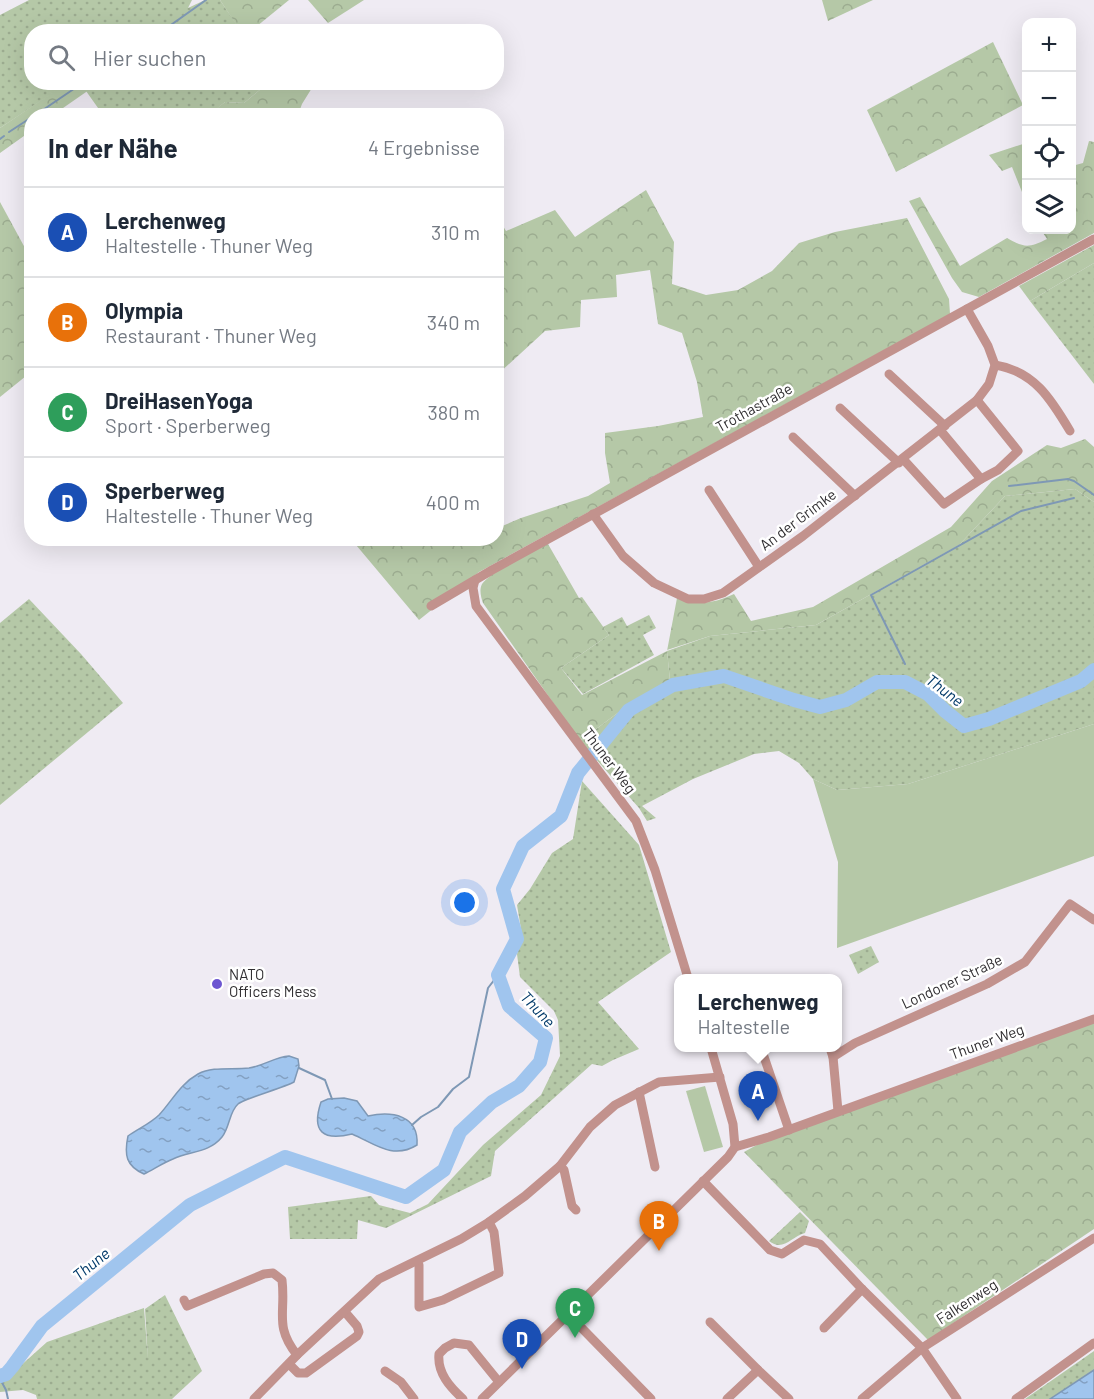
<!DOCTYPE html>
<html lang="de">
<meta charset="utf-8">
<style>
:root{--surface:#fff;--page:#f6f6f7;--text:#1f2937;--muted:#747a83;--line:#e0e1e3;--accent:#7c3aed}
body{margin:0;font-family:Barlow,sans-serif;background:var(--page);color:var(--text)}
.controls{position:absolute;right:18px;top:18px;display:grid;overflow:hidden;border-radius:12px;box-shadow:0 6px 24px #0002}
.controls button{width:54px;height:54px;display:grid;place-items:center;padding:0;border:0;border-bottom:2px solid var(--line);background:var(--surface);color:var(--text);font:30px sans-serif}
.you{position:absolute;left:465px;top:903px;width:21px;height:21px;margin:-15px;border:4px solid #fff;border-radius:50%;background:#1a73e8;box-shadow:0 0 0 9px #1a73e833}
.badge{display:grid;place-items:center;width:39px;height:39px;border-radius:50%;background:var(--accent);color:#fff;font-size:20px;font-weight:700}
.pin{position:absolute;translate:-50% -50px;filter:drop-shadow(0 2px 3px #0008)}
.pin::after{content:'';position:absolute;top:32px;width:21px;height:18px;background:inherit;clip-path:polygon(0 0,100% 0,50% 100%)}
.popup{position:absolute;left:674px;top:974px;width:168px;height:78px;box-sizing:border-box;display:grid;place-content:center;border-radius:12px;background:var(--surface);filter:drop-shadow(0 2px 4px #0005);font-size:20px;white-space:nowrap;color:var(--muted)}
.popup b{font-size:22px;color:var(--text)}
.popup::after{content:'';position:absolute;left:50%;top:100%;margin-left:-12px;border:12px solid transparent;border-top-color:var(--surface)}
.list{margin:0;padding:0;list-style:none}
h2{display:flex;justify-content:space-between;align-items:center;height:78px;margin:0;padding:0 24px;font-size:26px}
h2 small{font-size:20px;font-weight:400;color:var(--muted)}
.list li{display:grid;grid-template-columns:39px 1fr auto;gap:18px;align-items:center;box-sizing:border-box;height:90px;padding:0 24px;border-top:2px solid var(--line)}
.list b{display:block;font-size:22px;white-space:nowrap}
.list p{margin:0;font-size:20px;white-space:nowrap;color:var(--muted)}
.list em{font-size:20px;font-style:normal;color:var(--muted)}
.icon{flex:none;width:33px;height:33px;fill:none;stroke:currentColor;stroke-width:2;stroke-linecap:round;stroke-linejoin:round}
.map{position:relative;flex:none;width:1094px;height:1399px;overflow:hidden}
.search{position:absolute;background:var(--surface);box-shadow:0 6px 24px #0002;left:24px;top:24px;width:480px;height:66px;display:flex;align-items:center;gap:15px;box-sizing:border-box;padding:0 21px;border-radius:24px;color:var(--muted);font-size:22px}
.panel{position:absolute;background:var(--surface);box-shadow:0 6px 24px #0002;left:24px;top:108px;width:480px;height:438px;border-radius:24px}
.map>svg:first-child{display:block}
.grass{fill:url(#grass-dots)}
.forest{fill:url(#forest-crowns)}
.pitch{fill:#b5c8a7}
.water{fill:url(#water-ripples);stroke:#7e98b5;stroke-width:1.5}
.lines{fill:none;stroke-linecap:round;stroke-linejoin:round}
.stream{stroke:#7e98b5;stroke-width:2}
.river{stroke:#a0c5ee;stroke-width:14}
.street{stroke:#c2928d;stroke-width:9}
.poi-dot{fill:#6d57d1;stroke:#fff;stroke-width:2}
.labels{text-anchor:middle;stroke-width:5;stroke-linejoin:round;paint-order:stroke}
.street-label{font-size:15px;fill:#302e31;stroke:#fff}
.poi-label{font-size:15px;fill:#302e31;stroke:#fff;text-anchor:start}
.water-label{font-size:16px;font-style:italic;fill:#003969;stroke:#fff}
</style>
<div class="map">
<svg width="1094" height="1399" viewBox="0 0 1094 1399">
<defs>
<pattern id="grass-dots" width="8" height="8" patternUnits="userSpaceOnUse" patternTransform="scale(1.5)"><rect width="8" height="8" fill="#b5c8a7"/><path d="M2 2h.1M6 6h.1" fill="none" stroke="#9cac90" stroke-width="1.8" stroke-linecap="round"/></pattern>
<pattern id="forest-crowns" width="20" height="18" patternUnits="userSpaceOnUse" patternTransform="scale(1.5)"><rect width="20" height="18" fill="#b5c8a7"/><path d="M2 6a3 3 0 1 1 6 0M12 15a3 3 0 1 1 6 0" fill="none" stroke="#9cac90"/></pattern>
<pattern id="water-ripples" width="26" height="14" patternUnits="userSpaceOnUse" patternTransform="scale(1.5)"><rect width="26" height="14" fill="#a0c5ee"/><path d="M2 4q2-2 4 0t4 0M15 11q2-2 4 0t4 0" fill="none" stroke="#83a0c1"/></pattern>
</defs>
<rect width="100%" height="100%" fill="#efebf3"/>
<!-- grass -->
<g class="grass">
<polygon points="29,0 192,0 188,8 205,0 220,0 241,31 149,32 146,29 143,32 32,32 32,82 68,83 0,128 0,15"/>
<polygon points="99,82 268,83 244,103 225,102 208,116 103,115 86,91"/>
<polygon points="1094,263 1094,384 1030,301"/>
<polygon points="1075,489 1094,502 1094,724 908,784 837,790 813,779 799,763 779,751 754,754 693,779 642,806 656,818 647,821 639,808 580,741 635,700 670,681 667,651 710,636 816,625 959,545 1005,496"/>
<polygon points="29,599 81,654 123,703 0,805 0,623"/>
<polygon points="649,615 656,628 643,635 654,655 583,694 561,668 609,635 603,627 622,617 627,626"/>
<polygon points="582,781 639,845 671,952 598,1002 639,1049 613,1060 602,1066 592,1064 495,1151 491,1176 386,1228 358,1220 357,1239 290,1239 288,1207 371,1196 379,1205 410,1213 428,1204 483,1145 541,1095 560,1056 558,1020 554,1011 520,977 517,954 522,935 517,905 530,889 552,853 573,839"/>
<polygon points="871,946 879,962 858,974 849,955"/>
<path d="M 800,1212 L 809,1221 L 805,1233 C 791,1237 783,1252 769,1241 Z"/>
<polygon points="165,1295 202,1371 172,1399 37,1399 36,1395 23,1390 0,1392 0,1380 8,1377 47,1342 144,1308 148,1360 145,1309"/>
<polygon points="1094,1351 1094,1370 1050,1399 1025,1399"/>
</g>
<!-- forest -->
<g class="forest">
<polygon points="220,0 289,0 251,31 241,32"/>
<polygon points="308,0 364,0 328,23"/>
<polygon points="822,0 873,0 828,21"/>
<polygon points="993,42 1023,105 896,172 867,110"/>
<polygon points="68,82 99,83 53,115 32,116 31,131 0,153 0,128"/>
<polygon points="268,83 315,83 302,104 298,115 208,115 225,102 244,103"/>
<path d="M 1089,141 L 1094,142 L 1094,233 L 979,297 L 962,292 L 952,278 L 909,201 L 920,197 L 960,266 L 1007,238 C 1024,248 1029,248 1047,239 L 1041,230 L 1072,230 L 1072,166 L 1083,163 Z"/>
<polygon points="1026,143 1026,202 1012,167 1002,171 989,155"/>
<polygon points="646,190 674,242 672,284 706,295 738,290 772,271 799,243 835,232 907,218 949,299 950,314 479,572 419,620 351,539 496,538 497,523 500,527 521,518 588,496 610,483 605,453 605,433 658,426 703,417 697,382 682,333 658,324 650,270 616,275 617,297 581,300 580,327 545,331 497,375 497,216 506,231 555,210 575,237"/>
<polygon points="0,202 31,259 31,372 0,397"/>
<polygon points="1094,245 1094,263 1030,301 1019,286"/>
<path d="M 1085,439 L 1094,447 L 1094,502 L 1075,489 L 1005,496 L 959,545 L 816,625 L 710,636 L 667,650 L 670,681 L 635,700 L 580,741 L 483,603 C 481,597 479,590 482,584 C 491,571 532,552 548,544 L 579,598 L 582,597 L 609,635 L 561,668 L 582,695 L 667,651 L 677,598 C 700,605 712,604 734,594 L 751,621 L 813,607 L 951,527 L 992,481 L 1047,445 L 1061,448 Z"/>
<polygon points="1094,1020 1094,1229 928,1340 744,1152 775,1135"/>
</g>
<!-- pitch -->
<g class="pitch">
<polygon points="1094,724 1094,856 837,948 838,862 813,779 837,790 908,784"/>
<polygon points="705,1086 723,1147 704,1152 686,1091"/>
</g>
<!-- water -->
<g class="water">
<path d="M 289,1056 L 298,1059 L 299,1066 L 294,1082 C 283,1088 243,1099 238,1104 C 229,1112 230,1127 222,1137 C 209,1153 190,1151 173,1159 C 163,1163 154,1169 144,1174 C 126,1166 124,1155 128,1136 C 138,1129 151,1123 159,1115 C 172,1101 180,1084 198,1074 C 213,1066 232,1070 249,1068 C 263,1066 275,1057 289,1056 Z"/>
<path d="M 344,1098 L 357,1101 L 368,1116 C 392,1111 419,1115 417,1145 C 393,1160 375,1144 352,1134 C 323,1141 311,1132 321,1102 L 328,1099 Z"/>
<polygon points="1094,1370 1094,1399 1050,1399"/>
</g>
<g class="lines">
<!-- stream -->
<g class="stream">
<polyline points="161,32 206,0"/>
<polyline points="34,116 84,82"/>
<polyline points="9,132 32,117"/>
<polyline points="0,139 4,136"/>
<polyline points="1009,486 1068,479 1074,481 1094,495"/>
<polyline points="905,664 871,595 1021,511 1074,498"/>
<polyline points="299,1068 325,1080 332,1099"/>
<polyline points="412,1125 421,1117 438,1107 453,1089 469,1077 488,988 498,975"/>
<polyline points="0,1379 6,1390 8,1399"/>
</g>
<!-- river -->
<polyline class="river" points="0,1376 6,1374 12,1367 42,1326 190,1205 285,1157 406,1197 444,1170 460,1132 492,1102 519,1086 540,1062 546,1038 509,1006 498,975 517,939 503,889 523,846 561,816 578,773 629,710 673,685 724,676 794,700 820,707 846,700 877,682 905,682 928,694 945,711 964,726 989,719 1081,681 1094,670"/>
<!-- street -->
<g class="street">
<path d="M 995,365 C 1034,371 1051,399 1070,431"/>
<polyline points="889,374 945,426"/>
<polyline points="840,408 899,463"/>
<polyline points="940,430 981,479"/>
<polyline points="793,437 855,496"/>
<polyline points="903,459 944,504 981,479 998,470 1018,451 977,400"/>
<polyline points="709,490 759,567"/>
<polyline points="593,514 623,556 654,583 688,599 704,599 723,593 803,536 977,400 989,384 995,365 988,346 967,309"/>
<polyline points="475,580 473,588 476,606 636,821 655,870 688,978"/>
<polyline points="431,606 492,570 1094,239"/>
<polyline points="761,1048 789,1130"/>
<polyline points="830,1048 833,1057 838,1111"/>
<polyline points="833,1057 855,1043 987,984 1025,962 1070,904 1094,920"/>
<polyline points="639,1092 655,1167"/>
<polyline points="735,1147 769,1137 1094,1019"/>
<polyline points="560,1166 564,1170 572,1206 576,1210"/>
<polyline points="703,1181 770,1250 782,1254 804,1240 820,1244 862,1289 922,1348 957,1399"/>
<polyline points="417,1261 419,1265 419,1307 443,1300 499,1273 494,1232 489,1222"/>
<path d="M 184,1300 L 187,1306 L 264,1274 L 273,1273 L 282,1280 C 286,1313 274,1326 297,1355"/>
<polyline points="568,1314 651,1399"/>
<polyline points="710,1322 758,1370"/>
<polyline points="824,1328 862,1289"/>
<polyline points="289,1364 298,1373 306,1373 357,1336 359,1332 357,1326 345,1312"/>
<polyline points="385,1371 401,1382 414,1399"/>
<polyline points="254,1399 297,1355 379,1279 461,1239 489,1222 525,1196 560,1166 590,1127 615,1105 659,1082 720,1077"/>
<path d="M 463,1399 C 450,1387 437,1373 439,1354 L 445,1348 L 454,1343 L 469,1345 L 499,1382"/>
<polyline points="482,1399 728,1157 735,1147 733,1124 711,1048"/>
<polyline points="727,1399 758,1370 789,1399"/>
<polyline points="862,1399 922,1348 1094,1238"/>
<polyline points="1016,1399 1094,1343"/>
</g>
</g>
<!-- markers -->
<circle class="poi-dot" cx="217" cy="984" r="6"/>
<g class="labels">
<!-- street labels -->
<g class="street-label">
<text transform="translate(754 408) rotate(-29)" y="5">Trothastraße</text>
<text transform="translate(798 520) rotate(-37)" y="5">An der Grimke</text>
<text transform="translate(609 761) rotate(53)" y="5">Thuner Weg</text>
<text transform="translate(952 982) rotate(-25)" y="5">Londoner Straße</text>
<text transform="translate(987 1042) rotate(-20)" y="5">Thuner Weg</text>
<text transform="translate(967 1302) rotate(-33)" y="5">Falkenweg</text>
</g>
<!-- poi labels -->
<g class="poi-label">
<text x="229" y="980">NATO<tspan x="229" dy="17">Officers Mess</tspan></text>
</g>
<!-- water labels -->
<g class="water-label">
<text transform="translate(945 690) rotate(37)" y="6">Thune</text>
<text transform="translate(538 1009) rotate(47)" y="6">Thune</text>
<text transform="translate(91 1264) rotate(-39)" y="6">Thune</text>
</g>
</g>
</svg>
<div class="controls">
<button>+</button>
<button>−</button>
<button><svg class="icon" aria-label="locate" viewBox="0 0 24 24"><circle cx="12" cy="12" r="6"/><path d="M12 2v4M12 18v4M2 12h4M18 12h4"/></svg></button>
<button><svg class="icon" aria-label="layers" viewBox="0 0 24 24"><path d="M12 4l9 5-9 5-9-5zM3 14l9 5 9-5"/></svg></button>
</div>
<div class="you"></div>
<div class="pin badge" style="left:758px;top:1121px;background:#1a4fb4">A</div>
<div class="popup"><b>Lerchenweg</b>Haltestelle</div>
<div class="pin badge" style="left:659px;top:1251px;background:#e8710a">B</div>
<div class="pin badge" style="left:575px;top:1338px;background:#2e9e5b">C</div>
<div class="pin badge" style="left:522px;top:1369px;background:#1a4fb4">D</div>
<div class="search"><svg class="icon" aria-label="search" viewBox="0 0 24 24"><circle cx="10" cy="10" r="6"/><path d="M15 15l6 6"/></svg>Hier suchen</div>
<section class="panel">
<h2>In der Nähe<small>4 Ergebnisse</small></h2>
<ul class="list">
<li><span class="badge" style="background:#1a4fb4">A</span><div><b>Lerchenweg</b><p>Haltestelle · Thuner Weg</p></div><em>310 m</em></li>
<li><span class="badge" style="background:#e8710a">B</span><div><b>Olympia</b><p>Restaurant · Thuner Weg</p></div><em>340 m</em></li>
<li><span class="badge" style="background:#2e9e5b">C</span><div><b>DreiHasenYoga</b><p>Sport · Sperberweg</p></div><em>380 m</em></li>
<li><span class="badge" style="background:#1a4fb4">D</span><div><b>Sperberweg</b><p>Haltestelle · Thuner Weg</p></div><em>400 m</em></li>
</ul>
</section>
</div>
